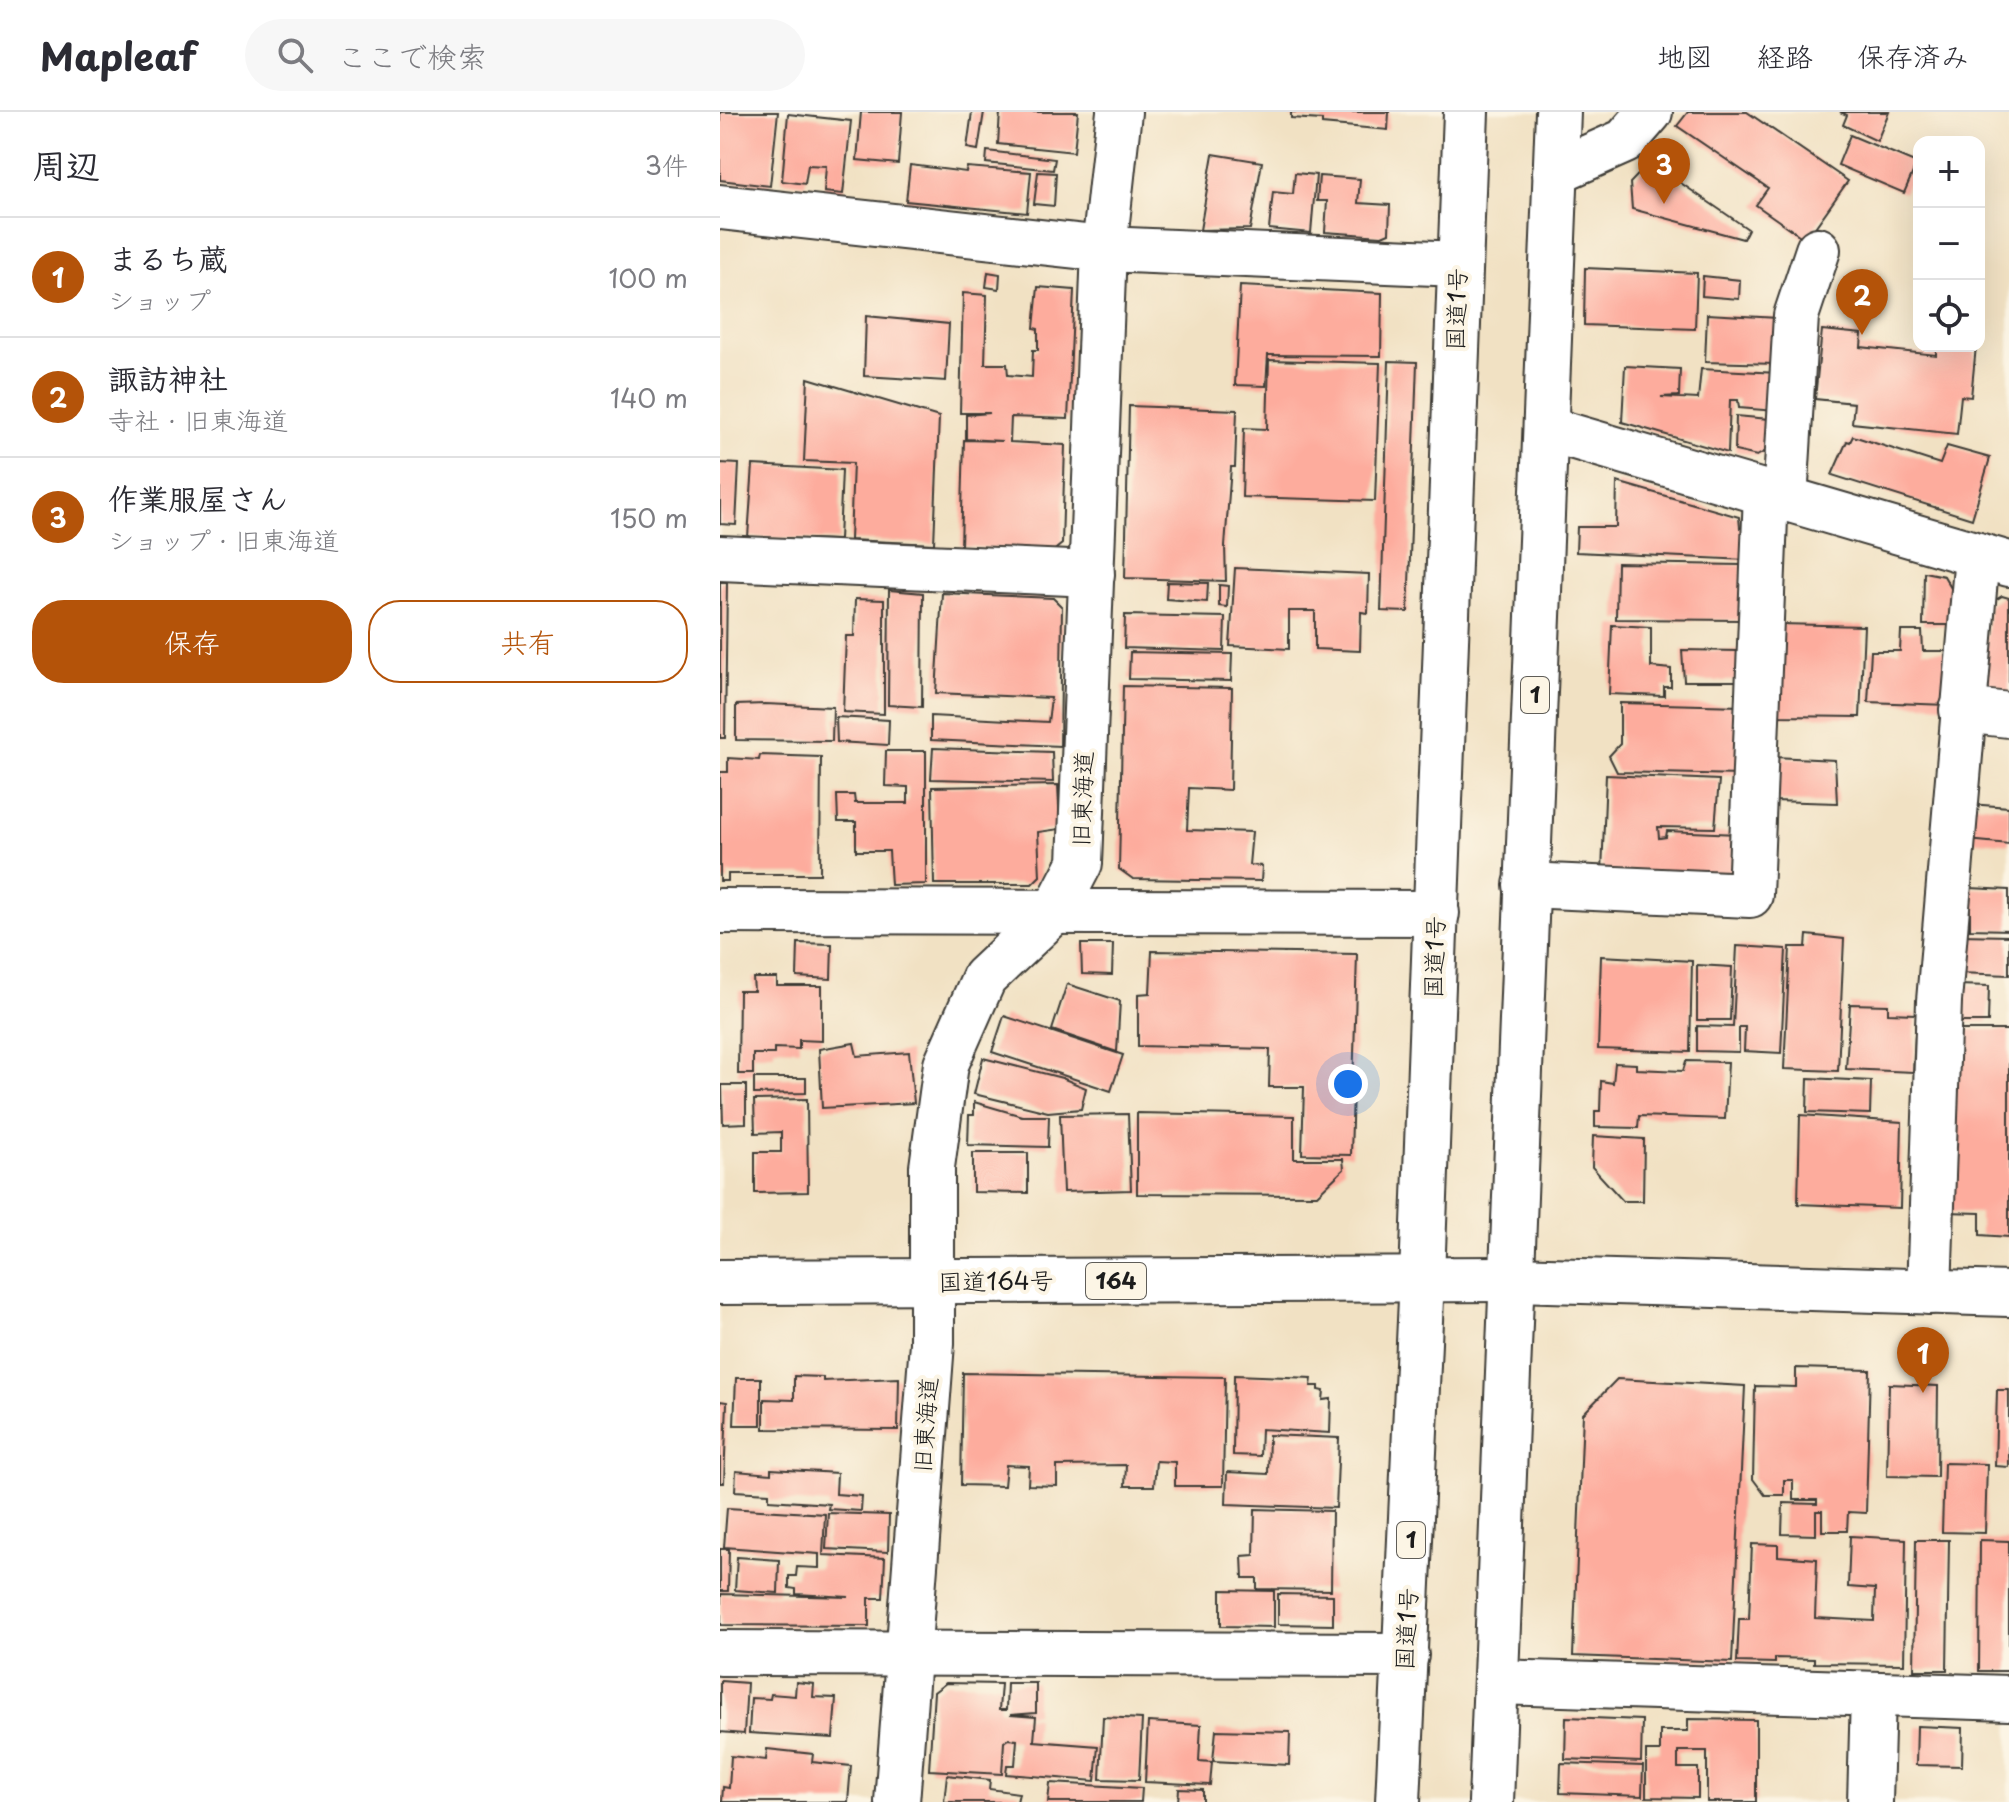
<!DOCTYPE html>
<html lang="ja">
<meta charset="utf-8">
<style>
:root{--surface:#fff;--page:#f7f7f7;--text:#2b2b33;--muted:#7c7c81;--line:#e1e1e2;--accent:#b45309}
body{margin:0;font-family:"Playpen Sans","Klee One",sans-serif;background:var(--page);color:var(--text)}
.controls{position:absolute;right:24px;top:24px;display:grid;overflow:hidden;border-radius:16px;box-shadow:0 8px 32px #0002}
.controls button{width:72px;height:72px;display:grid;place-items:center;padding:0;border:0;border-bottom:2px solid var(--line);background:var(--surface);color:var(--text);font:40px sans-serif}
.you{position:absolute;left:628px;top:972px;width:28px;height:28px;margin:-20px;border:6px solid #fff;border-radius:50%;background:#1a73e8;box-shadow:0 0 0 12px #1a73e833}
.badge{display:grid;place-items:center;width:52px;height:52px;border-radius:50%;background:var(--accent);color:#fff;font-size:26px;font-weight:700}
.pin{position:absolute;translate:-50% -66px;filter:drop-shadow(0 2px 4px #0008)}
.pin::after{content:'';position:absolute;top:42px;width:28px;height:24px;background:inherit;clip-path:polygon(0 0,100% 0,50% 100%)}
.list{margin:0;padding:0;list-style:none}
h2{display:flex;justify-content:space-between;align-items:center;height:104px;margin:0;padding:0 32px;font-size:34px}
h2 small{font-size:26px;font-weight:400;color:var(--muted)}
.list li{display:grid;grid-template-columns:52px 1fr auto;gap:24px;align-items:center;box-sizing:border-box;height:120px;padding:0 32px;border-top:2px solid var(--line)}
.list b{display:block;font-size:30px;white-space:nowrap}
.list p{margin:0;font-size:26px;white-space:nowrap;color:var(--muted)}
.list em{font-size:26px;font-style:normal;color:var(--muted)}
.actions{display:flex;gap:16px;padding:24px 32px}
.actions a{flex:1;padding:18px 0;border:2px solid var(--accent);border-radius:32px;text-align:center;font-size:28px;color:var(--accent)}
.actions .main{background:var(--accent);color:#fff}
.icon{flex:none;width:44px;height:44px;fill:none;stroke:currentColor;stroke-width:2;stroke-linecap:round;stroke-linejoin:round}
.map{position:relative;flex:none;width:1289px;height:1690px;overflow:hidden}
header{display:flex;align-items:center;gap:48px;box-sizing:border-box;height:112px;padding:0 40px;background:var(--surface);border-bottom:2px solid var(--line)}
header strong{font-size:38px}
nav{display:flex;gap:44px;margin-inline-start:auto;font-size:28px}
.search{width:560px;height:72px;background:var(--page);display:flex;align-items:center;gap:20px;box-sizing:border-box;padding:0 28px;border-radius:44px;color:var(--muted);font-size:30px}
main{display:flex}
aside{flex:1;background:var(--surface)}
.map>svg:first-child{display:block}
.building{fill:#fdac9d}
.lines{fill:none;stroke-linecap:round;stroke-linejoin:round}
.minor-casing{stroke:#3c3a35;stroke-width:48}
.highway-casing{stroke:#3c3a35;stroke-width:48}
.minor{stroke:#fff;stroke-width:44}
.highway{stroke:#fff;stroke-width:44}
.labels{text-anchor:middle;stroke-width:8;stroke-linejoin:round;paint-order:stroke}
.shield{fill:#fcf5e5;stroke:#5f5d58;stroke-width:2}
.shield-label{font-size:22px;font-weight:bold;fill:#1c1c1c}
.street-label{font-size:24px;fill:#1c1c1c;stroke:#fcf5e5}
</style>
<header>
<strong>Mapleaf</strong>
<div class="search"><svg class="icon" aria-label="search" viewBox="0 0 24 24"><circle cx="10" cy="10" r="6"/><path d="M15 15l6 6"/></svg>ここで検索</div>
<nav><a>地図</a><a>経路</a><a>保存済み</a></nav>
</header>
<main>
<aside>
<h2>周辺<small>3件</small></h2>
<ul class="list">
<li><span class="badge">1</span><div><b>まるち蔵</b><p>ショップ</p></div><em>100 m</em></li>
<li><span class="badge">2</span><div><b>諏訪神社</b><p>寺社 · 旧東海道</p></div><em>140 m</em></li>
<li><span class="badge">3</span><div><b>作業服屋さん</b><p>ショップ · 旧東海道</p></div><em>150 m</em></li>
</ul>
<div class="actions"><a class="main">保存</a><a>共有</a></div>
</aside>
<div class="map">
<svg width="1289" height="1690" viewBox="0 0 1289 1690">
<rect width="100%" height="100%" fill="#fcf5e5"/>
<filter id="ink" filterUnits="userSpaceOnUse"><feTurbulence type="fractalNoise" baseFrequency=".0125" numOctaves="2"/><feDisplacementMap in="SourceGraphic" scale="16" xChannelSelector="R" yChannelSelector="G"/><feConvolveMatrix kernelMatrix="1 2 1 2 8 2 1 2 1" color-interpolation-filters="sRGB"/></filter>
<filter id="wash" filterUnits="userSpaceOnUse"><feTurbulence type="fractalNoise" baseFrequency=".006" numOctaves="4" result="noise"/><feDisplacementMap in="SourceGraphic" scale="32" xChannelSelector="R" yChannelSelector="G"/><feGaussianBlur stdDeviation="1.8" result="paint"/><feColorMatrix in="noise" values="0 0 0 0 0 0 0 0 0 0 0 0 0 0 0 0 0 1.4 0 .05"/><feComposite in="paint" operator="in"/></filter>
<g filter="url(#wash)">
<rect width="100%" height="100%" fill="#f1e1c3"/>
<g id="blocks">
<!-- building -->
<g class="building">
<polygon points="0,0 58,0 50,74 0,68"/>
<polygon points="141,0 182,0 178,52 137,48"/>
<polygon points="252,0 264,0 258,38 247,36"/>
<polygon points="280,0 358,0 354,40 278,32"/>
<polygon points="571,0 669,0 668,18 602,12 602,8 571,6"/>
<polygon points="968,0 1027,0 1128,69 1086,128 1036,93 1048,76 957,14"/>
<polygon points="1120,0 1169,0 1157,29 1123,13 1127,3"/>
<polygon points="68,2 131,9 123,82 104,80 106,54 88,53 85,72 62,69"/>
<polygon points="1130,23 1197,51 1184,81 1118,53"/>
<polygon points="267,39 335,47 333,58 266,51"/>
<polygon points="493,42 542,50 530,117 480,118"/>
<polygon points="930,50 1028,117 1023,127 912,97 910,71"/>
<polygon points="190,53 246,60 247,55 311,60 307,101 186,89"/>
<polygon points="318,60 336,61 334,94 314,92"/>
<polygon points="575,61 596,63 591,121 549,117 553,80 573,82"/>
<polygon points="599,64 640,67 638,91 670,93 669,121 662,124 605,120 607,89 597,89"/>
<polygon points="865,156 977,161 975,217 864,213"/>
<polygon points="268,160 280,162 279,177 266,175"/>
<polygon points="983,164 1020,168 1019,187 982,184"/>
<polygon points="520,174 662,181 661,244 548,243 546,274 515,273"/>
<polygon points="318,175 354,178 348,307 291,305 290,330 345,333 342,432 332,440 241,434 244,328 282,329 246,327 246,303 270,301 240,301 243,181 267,183 265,252 287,252 288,263 312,265 313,238 318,238 318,217 314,216"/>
<polygon points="987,202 1058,206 1056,252 985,250"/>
<polygon points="146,204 229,212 226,269 144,264"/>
<polygon points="1102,218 1142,222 1141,235 1216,243 1216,234 1256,234 1251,285 1241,284 1237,322 1132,311 1134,291 1095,287"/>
<polygon points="549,248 660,251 655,389 522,385 524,316 547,317"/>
<polygon points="669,249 697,250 688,500 661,499"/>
<polygon points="905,254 960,257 959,284 941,285 978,287 981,257 1058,261 1056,299 1019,296 1018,288 1010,288 1008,341 902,310"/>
<polygon points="88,266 219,305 214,432 130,428 133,351 84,349"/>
<polygon points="409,294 517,298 515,355 511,355 505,434 506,469 405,466"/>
<polygon points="1016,304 1049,307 1049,337 1037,344 1015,339"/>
<polygon points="1133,324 1220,352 1227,334 1270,346 1252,407 1112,363 1127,329 1130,330"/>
<polygon points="0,351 19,352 16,413 0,412"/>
<polygon points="33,353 122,358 119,428 28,425"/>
<polygon points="897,370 1019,405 1020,416 1029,416 1027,448 856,440 857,415 896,415"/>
<polygon points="897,451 1022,453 1021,508 896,507"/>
<polygon points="515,456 649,462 648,501 641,500 640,539 595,537 595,499 569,499 569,537 510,534"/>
<polygon points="1204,460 1224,464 1236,485 1232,513 1203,513"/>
<polygon points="0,470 7,470 5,626 0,626"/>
<polygon points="447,470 488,471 487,490 446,487"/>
<polygon points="499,473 508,474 507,495 499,494"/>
<polygon points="169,478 203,481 202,595 168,593"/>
<polygon points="222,481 333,486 342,495 340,634 211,628 211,604 328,610 331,586 216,581"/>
<polygon points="1282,484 1289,486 1289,587 1262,585 1269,492"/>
<polygon points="135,487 164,488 164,602 123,600 126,524 134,524"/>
<polygon points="405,503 505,505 504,539 404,536"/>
<polygon points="1060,512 1144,514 1140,605 1057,604"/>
<polygon points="892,513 931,515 931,555 951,557 951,575 944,575 944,584 889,582"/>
<polygon points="1181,519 1202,519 1203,539 1229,539 1227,593 1148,590 1151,539 1180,539"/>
<polygon points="962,538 1019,539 1021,569 964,569"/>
<polygon points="410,540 512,542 511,569 409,567"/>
<polygon points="403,574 512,576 510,678 469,676 467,718 532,720 529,753 542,754 541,769 413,767 399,757"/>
<polygon points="900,591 1022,594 1021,663 897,660 889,644 900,632"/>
<polygon points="45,592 113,595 112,629 16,628 16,593"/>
<polygon points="116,605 169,608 168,633 117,630"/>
<polygon points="213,636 332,640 333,670 211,667"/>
<polygon points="166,639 206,639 206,772 171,773 169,739 136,739 136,710 118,710 117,683 134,683 135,691 188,691 188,675 165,674"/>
<polygon points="40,643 101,645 100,762 8,762 8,769 0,769 0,660 8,660 8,646 39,648"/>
<polygon points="1054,645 1115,648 1117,691 1053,689"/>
<polygon points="886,663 999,668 995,716 938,715 939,726 946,725 947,719 1018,722 1019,758 1006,766 882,760"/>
<polygon points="338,673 340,717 318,720 320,764 312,772 214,772 212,675"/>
<polygon points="1249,692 1289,695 1289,732 1248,728"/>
<polygon points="1250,776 1289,778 1289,818 1250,817"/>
<polygon points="1087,823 1124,827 1118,959 1064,957 1070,835 1086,835"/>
<polygon points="1239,823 1289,824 1289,863 1239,861"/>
<polygon points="78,831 112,832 111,867 77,865"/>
<polygon points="361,832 393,832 392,863 362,862"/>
<polygon points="1017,834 1066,837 1061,941 1024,939 1025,915 1019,915 1019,940 977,939 977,914 1013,915"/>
<polygon points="432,839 637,842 631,1043 582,1042 584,975 549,975 550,937 418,934 418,882 430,881"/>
<polygon points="881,844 972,849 970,940 878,937"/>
<polygon points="977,853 1012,855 1010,908 977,908"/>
<polygon points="33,866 57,866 57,874 102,874 102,929 79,928 79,937 54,936 54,942 33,942 33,962 18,962 19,879 34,879"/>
<polygon points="347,872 400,889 397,940 332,918"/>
<polygon points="1237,873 1269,874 1268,910 1234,910"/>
<polygon points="1130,892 1168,893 1168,901 1196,902 1193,960 1126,957"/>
<polygon points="284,904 403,943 391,979 272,940"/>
<polygon points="1234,918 1289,918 1289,1125 1260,1123 1260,1101 1227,1100"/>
<polygon points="134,931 137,944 189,940 194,991 102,996 99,937"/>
<polygon points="263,946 342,966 366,976 361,997 328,1000 254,982"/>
<polygon points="966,949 1008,950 1005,1007 919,1004 918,1016 875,1015 875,999 880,999 881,969 893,971 895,951 916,952 916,957 963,959"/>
<polygon points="34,966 86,966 86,981 34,982"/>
<polygon points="1088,966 1151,969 1150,1002 1087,1000"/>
<polygon points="2,973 26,973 26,1011 3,1012"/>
<polygon points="87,987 88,1080 35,1081 35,1040 61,1040 61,1020 35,1021 34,988"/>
<polygon points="254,990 302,1004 329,1004 328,1035 248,1033 249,1003 254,1003"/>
<polygon points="417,1001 574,1004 574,1047 623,1047 624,1057 597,1083 417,1082"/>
<polygon points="408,1002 411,1078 343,1080 340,1003"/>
<polygon points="1080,1003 1182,1010 1180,1096 1078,1092"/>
<polygon points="873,1024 924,1027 923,1089 903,1089 872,1055"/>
<polygon points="253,1041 308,1041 308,1081 253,1080"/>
<polygon points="1076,1256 1150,1258 1146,1401 1128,1400 1127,1419 1102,1419 1102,1399 1096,1399 1096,1423 1062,1422 1063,1391 1097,1392 1097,1388 1073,1388 1073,1368 1064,1368 1064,1383 1045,1383 1033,1367 1035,1274 1076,1275"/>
<polygon points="243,1261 505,1265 503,1374 455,1374 455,1350 436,1349 434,1374 405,1374 406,1353 337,1354 337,1374 308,1373 309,1354 286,1353 284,1374 241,1373"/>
<polygon points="514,1263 592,1266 591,1274 599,1274 599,1278 604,1279 603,1288 611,1287 610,1321 541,1317 540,1344 513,1343"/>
<polygon points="74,1264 103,1265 103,1269 179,1266 178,1318 44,1317 44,1287 74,1288"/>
<polygon points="16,1266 41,1266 41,1313 14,1313"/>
<polygon points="897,1267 1025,1274 1012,1550 853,1544 863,1302"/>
<polygon points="1169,1272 1218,1274 1217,1365 1167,1364"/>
<polygon points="1277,1278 1289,1278 1289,1355 1275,1354"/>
<polygon points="0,1289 7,1290 4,1371 0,1371"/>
<polygon points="549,1323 619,1326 616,1396 506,1392 507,1360 548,1362"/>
<polygon points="1224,1351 1267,1352 1265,1421 1222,1420"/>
<polygon points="51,1357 117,1361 116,1382 142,1384 141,1399 108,1397 109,1392 49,1388 49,1381 15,1379 16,1359 51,1362"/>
<polygon points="7,1396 105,1402 103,1443 165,1446 163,1486 149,1486 149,1514 1,1513 1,1482 129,1485 76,1482 76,1477 69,1476 69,1464 76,1464 77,1455 99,1456 99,1442 4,1435"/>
<polygon points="535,1397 612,1399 611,1478 537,1477 537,1466 523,1466 522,1444 534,1443"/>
<polygon points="108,1401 169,1403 168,1440 106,1437"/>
<polygon points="1130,1424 1186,1427 1184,1552 1094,1551 1094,1547 1055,1546 1055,1551 1017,1550 1019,1507 1029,1507 1032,1432 1058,1433 1058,1444 1097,1447 1095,1506 1154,1509 1155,1477 1128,1475"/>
<polygon points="1196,1428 1229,1428 1227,1558 1194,1558"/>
<polygon points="1260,1428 1289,1429 1289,1559 1259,1559"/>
<polygon points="0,1437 9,1437 8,1479 0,1479"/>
<polygon points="17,1445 59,1448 58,1481 15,1478"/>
<polygon points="501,1478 554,1479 554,1515 501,1514"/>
<polygon points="558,1482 613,1483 613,1513 558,1512"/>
<polygon points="0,1569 27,1571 24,1622 0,1620"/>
<polygon points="76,1570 94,1572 93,1585 116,1586 113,1626 29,1621 31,1586 50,1587 51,1582 75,1584"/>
<polygon points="226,1571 281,1572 279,1598 286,1598 287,1571 316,1571 316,1601 290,1603 316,1605 314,1629 378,1634 375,1669 286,1662 287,1653 295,1653 297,1628 288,1627 284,1630 282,1662 209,1658 214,1580"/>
<polygon points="383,1605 422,1607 419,1668 380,1667"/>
<polygon points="846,1605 922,1608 921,1650 845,1647"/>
<polygon points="968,1607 1036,1608 1036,1690 987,1690 987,1639 958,1639 958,1656 978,1656 978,1686 926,1685 926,1639 940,1639 940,1619 968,1619"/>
<polygon points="428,1610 481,1613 479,1649 492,1650 490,1673 425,1670"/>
<polygon points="1197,1614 1243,1616 1242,1654 1196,1653"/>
<polygon points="496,1618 570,1620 569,1653 493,1649"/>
<polygon points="47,1637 93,1642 92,1650 131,1654 128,1690 2,1690 3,1675 9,1676 11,1644 46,1648"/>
<polygon points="841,1651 923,1654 922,1684 840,1681"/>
<polygon points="227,1663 270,1668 269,1677 299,1681 297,1690 224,1690"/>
<polygon points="330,1671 422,1676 421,1690 328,1690"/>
<polygon points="459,1677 483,1678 483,1690 458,1690"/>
</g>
</g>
</g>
<g filter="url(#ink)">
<use href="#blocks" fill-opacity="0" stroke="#3c3a35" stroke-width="2"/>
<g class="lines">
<!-- minor casing -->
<g class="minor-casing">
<g id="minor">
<polyline points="835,60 905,29 930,0"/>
<polyline points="0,95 384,137 739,152"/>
<polyline points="827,317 1289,452"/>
<polyline points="1065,388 1076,204 1098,138"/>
<polyline points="0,446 372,462"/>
<polyline points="1242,598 1289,603"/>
<polyline points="806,773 1030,783 1046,381"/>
<polyline points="0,799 717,801"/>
<polyline points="792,1167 1289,1182"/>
<polyline points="1209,1180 1219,889 1257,443"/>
<polyline points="0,1541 686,1543"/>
<polyline points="777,1570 1289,1586"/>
<polyline points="177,1690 212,1231 212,1055 226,952 264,866 335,799 360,751 384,137 399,0"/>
<polyline points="1150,1690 1153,1583"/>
</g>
</g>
<!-- highway casing -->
<g class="highway-casing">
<g id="highway">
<polyline points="0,1170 792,1167"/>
<polyline points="678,1690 702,1165 746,0"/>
<polyline points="771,1690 838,0"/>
</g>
</g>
<!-- minor -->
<use href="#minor" class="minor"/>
<!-- highway -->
<use href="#highway" class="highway"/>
</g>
</g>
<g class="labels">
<!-- shield labels -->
<g class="shield">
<rect x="801" y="565" width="28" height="36" rx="6"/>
<rect x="366" y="1151" width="60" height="36" rx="6"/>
<rect x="677" y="1410" width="28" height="36" rx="6"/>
</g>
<g class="shield-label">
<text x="815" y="591">1</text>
<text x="396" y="1177">164</text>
<text x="691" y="1436">1</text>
</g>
<!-- street labels -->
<g class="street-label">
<text transform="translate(737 197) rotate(-88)" y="8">国道1号</text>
<text transform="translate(363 687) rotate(-88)" y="8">旧東海道</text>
<text transform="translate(715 845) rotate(-88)" y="8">国道1号</text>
<text transform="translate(276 1170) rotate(-1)" y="8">国道164号</text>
<text transform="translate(206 1313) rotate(-86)" y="8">旧東海道</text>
<text transform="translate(687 1517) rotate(-87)" y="8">国道1号</text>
</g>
</g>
</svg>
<div class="controls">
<button>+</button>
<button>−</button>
<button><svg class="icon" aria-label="locate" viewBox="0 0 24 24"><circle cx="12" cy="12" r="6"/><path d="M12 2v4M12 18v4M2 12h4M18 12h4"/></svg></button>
</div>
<div class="you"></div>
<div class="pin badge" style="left:1203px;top:1281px">1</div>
<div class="pin badge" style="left:1142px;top:223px">2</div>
<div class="pin badge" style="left:944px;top:92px">3</div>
</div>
</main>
